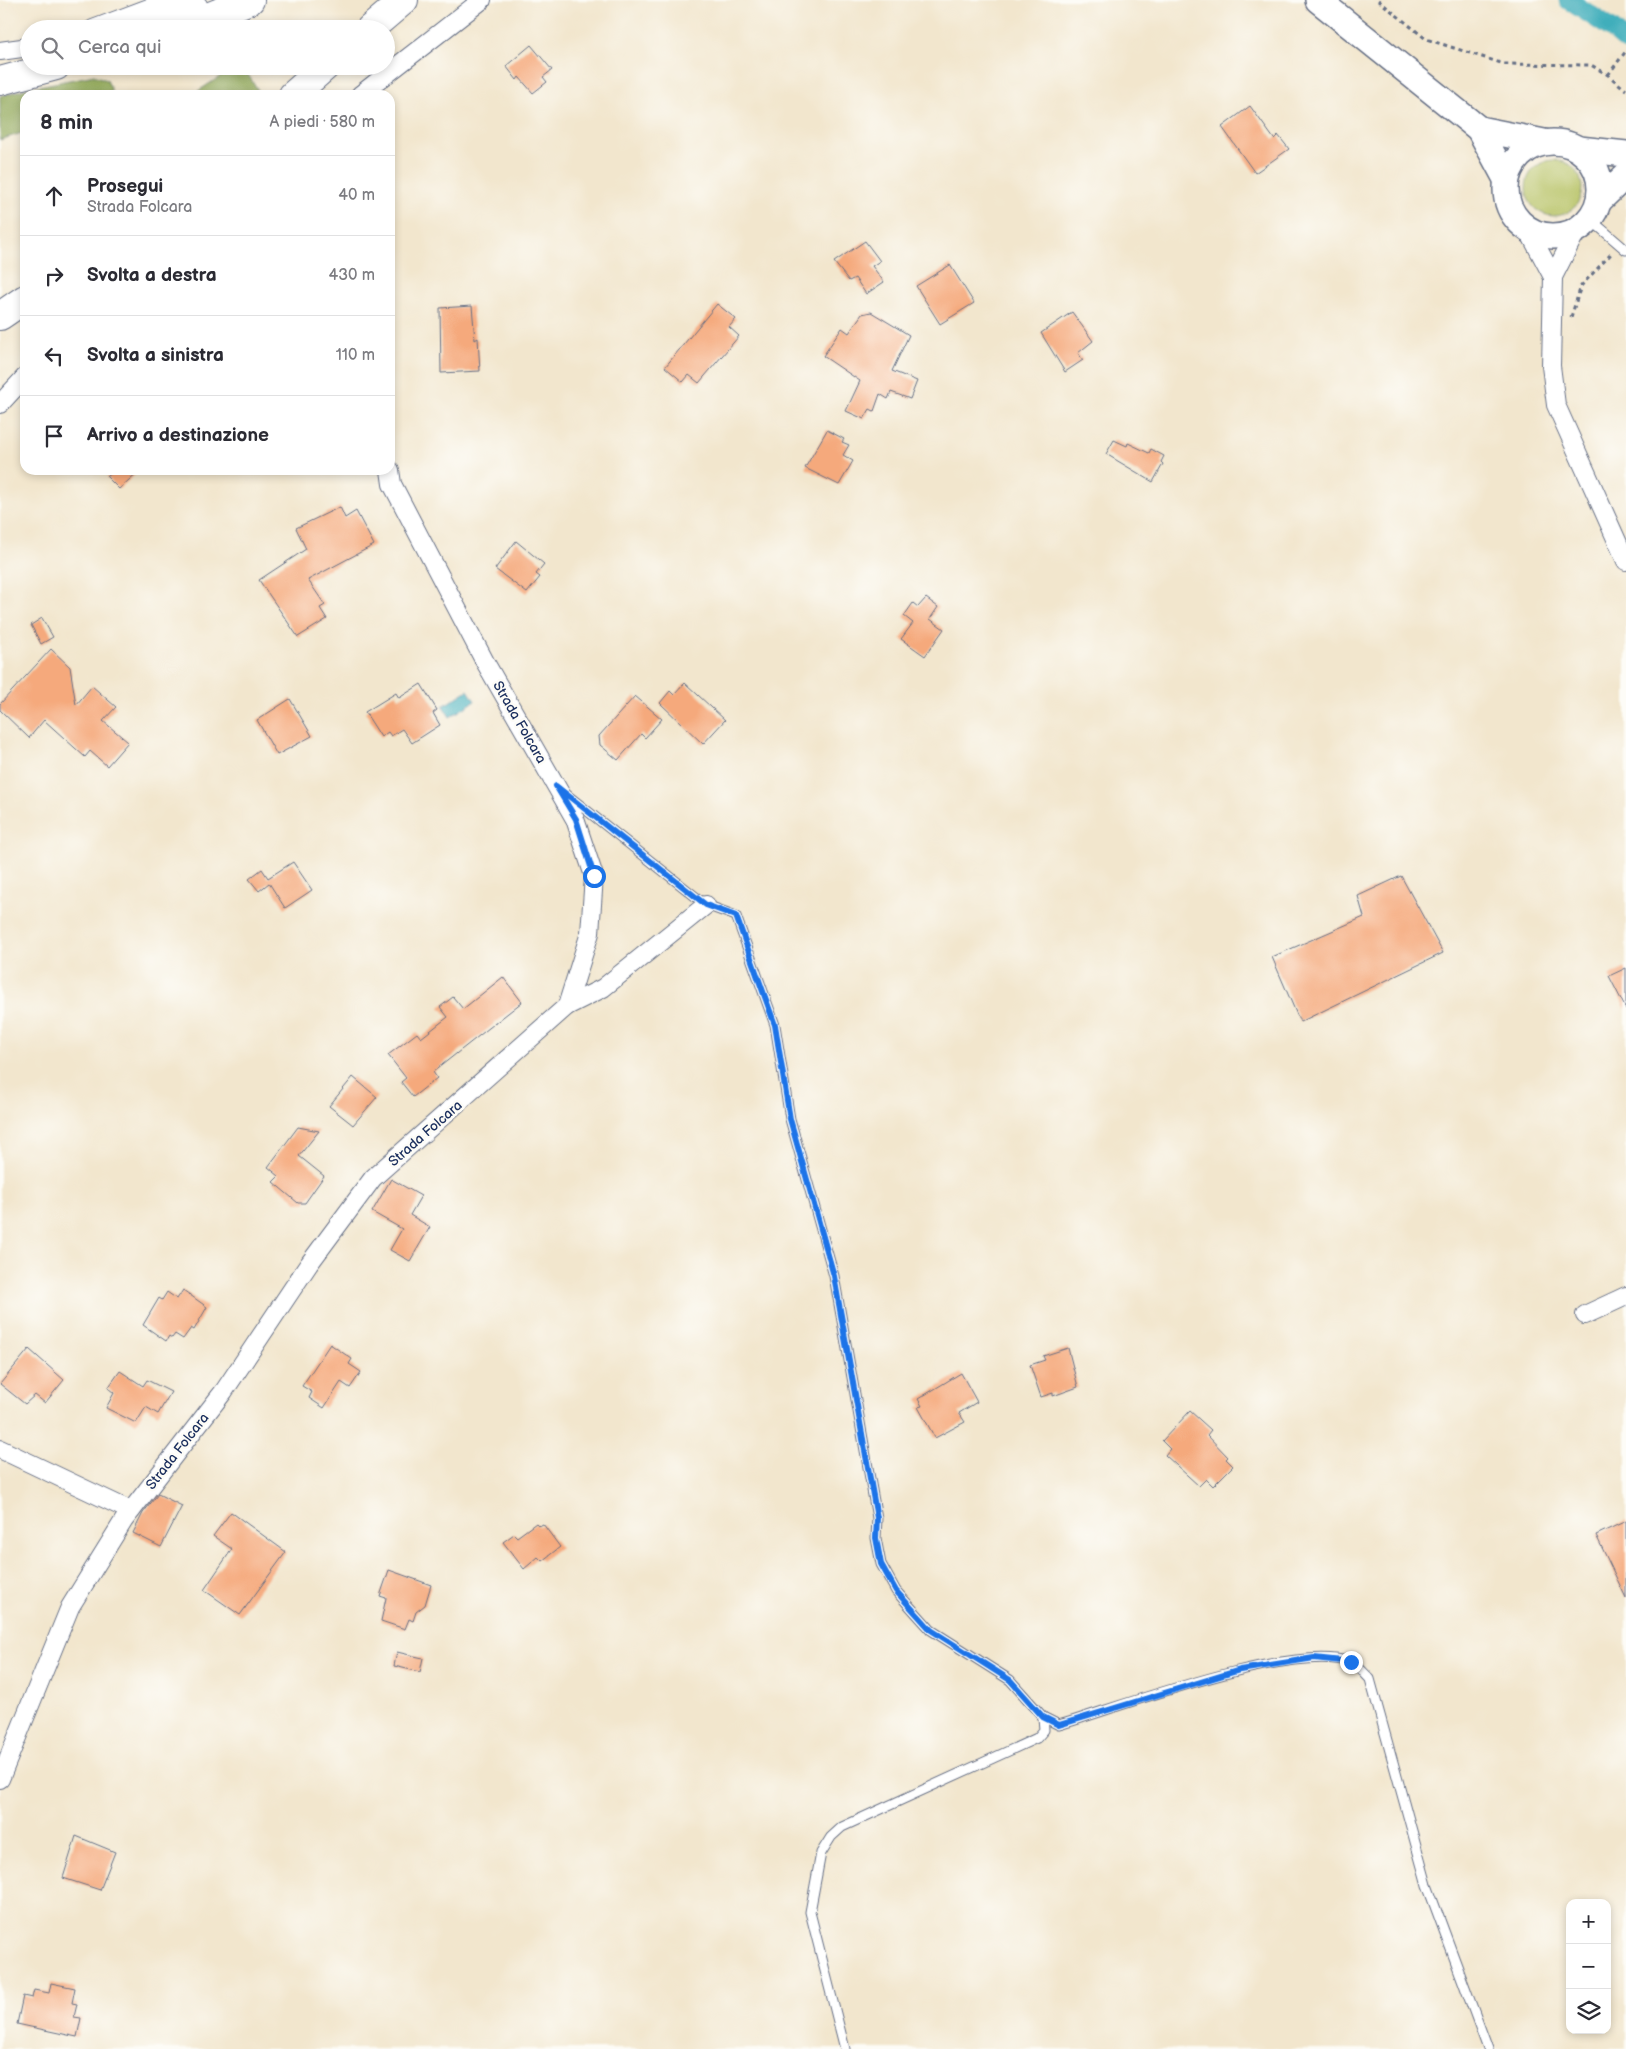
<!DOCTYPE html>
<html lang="it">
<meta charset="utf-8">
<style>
:root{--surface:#fff;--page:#f7f7f7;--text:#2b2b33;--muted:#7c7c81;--line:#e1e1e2}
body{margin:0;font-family:"Balsamiq Sans",sans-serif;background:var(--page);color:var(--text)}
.controls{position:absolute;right:15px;bottom:15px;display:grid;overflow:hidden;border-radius:10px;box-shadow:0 2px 8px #0003}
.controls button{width:45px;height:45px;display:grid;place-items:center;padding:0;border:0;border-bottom:1px solid var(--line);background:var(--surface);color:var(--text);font:25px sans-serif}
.stop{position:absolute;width:15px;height:15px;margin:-11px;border:4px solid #1a73e8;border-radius:50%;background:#fff}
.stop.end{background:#1a73e8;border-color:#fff;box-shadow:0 1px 5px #0008}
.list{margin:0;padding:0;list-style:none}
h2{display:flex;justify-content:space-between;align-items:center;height:65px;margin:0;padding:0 20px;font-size:21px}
h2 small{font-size:16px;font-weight:400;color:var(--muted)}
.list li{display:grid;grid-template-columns:32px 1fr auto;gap:15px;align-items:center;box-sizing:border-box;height:80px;padding:0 20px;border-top:1px solid var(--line)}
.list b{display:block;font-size:19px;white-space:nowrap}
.list p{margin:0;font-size:16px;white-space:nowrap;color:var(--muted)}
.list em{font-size:16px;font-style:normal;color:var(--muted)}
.icon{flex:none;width:28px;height:28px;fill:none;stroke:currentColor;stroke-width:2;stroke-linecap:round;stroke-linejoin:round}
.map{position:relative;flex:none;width:1626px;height:2049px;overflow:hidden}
.search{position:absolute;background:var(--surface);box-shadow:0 2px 8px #0003;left:20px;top:20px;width:375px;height:55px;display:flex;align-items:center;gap:12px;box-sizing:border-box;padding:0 18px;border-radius:28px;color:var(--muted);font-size:19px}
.panel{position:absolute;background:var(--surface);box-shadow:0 2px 8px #0003;left:20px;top:90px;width:375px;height:385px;border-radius:15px}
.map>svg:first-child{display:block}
.green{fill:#b5c162;stroke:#687860}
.forest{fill:#90a758;stroke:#566b5b}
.water{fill:#3faebb;stroke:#2d6e8c}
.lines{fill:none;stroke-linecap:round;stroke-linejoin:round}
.canal{stroke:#3faebb;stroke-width:19}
.building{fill:#f5a97c}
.lane-casing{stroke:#666f85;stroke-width:11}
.street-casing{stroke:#666f85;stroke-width:20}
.secondary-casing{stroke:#666f85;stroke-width:28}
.highway-casing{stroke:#666f85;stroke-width:30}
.path{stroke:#666f85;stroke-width:3;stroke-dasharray:4 4;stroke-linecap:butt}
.lane{stroke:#fff;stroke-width:9}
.street{stroke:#fff;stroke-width:18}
.secondary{stroke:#fff;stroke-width:25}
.highway{stroke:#fff;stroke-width:28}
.route{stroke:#1a73e8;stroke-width:6}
.labels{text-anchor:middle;stroke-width:5;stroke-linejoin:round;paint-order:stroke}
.street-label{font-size:14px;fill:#1b2f5e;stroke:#fdfcf7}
</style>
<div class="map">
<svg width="1626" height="2049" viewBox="0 0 1626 2049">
<rect width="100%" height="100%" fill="#fdfcf7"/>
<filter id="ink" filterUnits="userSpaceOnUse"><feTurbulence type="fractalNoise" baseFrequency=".02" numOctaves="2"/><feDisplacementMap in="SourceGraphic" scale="10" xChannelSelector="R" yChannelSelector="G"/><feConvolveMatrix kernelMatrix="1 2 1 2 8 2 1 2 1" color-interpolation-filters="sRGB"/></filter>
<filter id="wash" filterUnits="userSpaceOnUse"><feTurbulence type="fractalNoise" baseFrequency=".0096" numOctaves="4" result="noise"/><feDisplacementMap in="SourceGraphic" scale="20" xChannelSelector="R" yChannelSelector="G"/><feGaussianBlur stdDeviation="1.12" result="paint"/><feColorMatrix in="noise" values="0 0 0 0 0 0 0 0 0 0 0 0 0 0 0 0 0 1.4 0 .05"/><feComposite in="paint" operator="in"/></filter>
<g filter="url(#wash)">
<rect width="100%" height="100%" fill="#f2e6cd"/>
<!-- green -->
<circle class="green" cx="1554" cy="188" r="28"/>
<!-- forest -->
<g class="forest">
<polygon points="247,73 258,90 257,95 192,95 224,74"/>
<polygon points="94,75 107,80 112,91 105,95 25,95 25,132 0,140 0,96 29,88"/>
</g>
<!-- water -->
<polygon class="water" points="468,690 475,701 450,717 443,706"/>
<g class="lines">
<!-- canal -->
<polyline class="canal" points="1568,0 1612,29 1626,41"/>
</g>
<g id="blocks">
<!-- building -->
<g class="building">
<polygon points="531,45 552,70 543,77 547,82 533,93 519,77 517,80 506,66"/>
<polygon points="1250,106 1274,139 1278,135 1289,149 1255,173 1222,127"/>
<polygon points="865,241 880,261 872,266 884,282 866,294 855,278 849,281 834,262"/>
<polygon points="950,265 974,303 940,324 916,286"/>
<polygon points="717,304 736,319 729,327 739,336 699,383 689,375 683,382 665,367"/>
<polygon points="472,306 475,340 478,338 480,371 441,373 440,308"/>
<polygon points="871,312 909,335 892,371 917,381 910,399 891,392 888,399 880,394 874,411 870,409 864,419 846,411 860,381 823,356 842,328 849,333 862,314"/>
<polygon points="1072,312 1093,341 1078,353 1083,360 1065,372 1041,333"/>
<polygon points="827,430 844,439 842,442 849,445 843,455 853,461 839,485 805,468"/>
<polygon points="1114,440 1127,446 1128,443 1149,453 1151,449 1164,456 1161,462 1163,464 1153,482 1106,454"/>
<polygon points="115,470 140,470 119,489 107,477"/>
<polygon points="340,507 345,518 356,511 374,545 308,580 325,605 320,608 327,619 298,637 259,580 306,549 296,528"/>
<polygon points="516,541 544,564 536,574 540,577 527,593 495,569"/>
<polygon points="926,598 938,607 930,619 944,629 925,656 901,639 913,623 904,616 913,603 918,607"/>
<polygon points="42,618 53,637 41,644 31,625"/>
<polygon points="51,649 70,667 76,705 92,686 116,707 103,721 128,742 107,766 90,751 85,757 44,720 29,738 0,710 0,704"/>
<polygon points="685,683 725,720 703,744 660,703 670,691 674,695"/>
<polygon points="421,684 437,710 433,713 440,725 412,743 402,729 391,736 388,732 381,737 365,712 396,693 399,698"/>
<polygon points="635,696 662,719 645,738 641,734 618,760 600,745 599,736"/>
<polygon points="290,699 312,736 277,755 257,720"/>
<polygon points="293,862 312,890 285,908 269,883 259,891 249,879 262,869 268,878"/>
<polygon points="1401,876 1443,953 1300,1022 1272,957 1364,917 1358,896"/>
<polygon points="1626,968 1626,1009 1609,976"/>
<polygon points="503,977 522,1002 433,1072 437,1078 413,1097 401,1082 406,1078 388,1055 417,1033 421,1038 448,1017 440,1007 453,997 463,1009"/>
<polygon points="353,1077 377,1097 353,1125 329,1106"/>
<polygon points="298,1127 319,1131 299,1156 324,1176 305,1203 298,1203 273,1182 279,1176 268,1167"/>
<polygon points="391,1179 421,1196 410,1215 430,1227 410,1261 390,1250 402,1229 372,1212"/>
<polygon points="183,1290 207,1307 194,1330 191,1328 183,1339 175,1334 172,1338 169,1336 166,1341 143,1325 159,1298 162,1300 167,1292 177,1299"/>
<polygon points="330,1344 352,1359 349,1364 361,1372 350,1388 341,1382 324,1408 309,1398 312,1392 302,1386"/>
<polygon points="1068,1348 1078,1387 1053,1396 1053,1393 1041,1397 1030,1365 1045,1360 1043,1356"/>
<polygon points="29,1349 64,1380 45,1403 35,1395 25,1404 0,1384"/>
<polygon points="120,1371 143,1386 147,1380 171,1392 158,1414 146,1407 136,1423 106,1408 114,1393 108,1388"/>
<polygon points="961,1373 977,1402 959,1413 965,1422 935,1438 918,1407 922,1406 918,1399"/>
<polygon points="1190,1411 1211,1430 1207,1435 1228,1457 1226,1459 1233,1466 1213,1486 1206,1479 1199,1486 1165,1455 1170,1449 1162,1441"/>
<polygon points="158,1494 182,1506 161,1547 133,1533 143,1513"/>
<polygon points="231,1512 286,1552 240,1615 204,1590 232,1549 213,1536"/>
<polygon points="1626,1521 1626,1598 1596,1535"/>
<polygon points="536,1523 539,1526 543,1524 560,1547 542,1561 538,1557 524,1569 503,1542 514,1534 517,1537"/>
<polygon points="389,1570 431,1585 425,1605 416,1612 413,1621 409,1619 405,1629 381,1621 386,1598 380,1596"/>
<polygon points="397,1652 423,1658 420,1672 394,1666"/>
<polygon points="76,1836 115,1852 100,1890 63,1878"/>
<polygon points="51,1983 75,1988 72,2003 77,2004 74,2017 81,2018 77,2037 17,2024 23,1996 32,1998 34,1990 49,1993"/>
</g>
</g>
</g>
<g filter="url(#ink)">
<use href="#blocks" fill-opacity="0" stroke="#666f85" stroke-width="1"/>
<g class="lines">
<!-- lane casing -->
<g class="lane-casing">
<g id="lane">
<polyline points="1590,219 1626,250"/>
<polyline points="566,794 706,905 736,916 775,1025 790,1119 834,1276 877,1518 876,1538 881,1564 896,1591 931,1630 1010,1680 1043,1717 1044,1730 1037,1738 842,1827 831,1837 821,1853 810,1912 845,2049"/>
<path d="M 1043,1717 L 1059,1725 C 1122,1706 1293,1642 1350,1662 C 1357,1664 1365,1674 1370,1679 L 1427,1885 L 1488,2049"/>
</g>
</g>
<!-- street casing -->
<g class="street-casing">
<g id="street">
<polyline points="93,29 170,0"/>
<polyline points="0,51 29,47"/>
<polyline points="360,95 482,0"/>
<polyline points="1527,228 1553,277"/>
<polyline points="1577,230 1553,277 1551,366 1556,405 1626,561"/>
<polyline points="0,404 25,377"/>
<polyline points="567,1006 603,988 706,905"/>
<polyline points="1585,1315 1626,1296"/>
<polyline points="0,1449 131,1511"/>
<polyline points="0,1779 70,1607 124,1520 224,1391 309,1264 373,1178 567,1006 590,933 594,876 575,819 485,662 392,484 390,470"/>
</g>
</g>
<!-- secondary casing -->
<g class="secondary-casing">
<g id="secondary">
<polyline points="1318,0 1479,129 1506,179"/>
<polyline points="1479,129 1544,142"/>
<circle cx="1553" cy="189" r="47"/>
<polyline points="1579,149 1626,154"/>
<polyline points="1599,201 1626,175"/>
</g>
</g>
<!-- highway casing -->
<g class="highway-casing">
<g id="highway">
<polyline points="144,29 194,8"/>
<polyline points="178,29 250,0"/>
<polyline points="370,29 404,0"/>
<polyline points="0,81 56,66"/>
<polyline points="293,95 326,66"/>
<polyline points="0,316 25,299"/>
</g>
</g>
<!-- path -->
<g class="path">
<polyline points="1378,0 1426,39 1504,64 1591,65 1608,75 1626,90"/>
<polyline points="1608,75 1626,51"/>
<polyline points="1571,317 1581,286 1611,254"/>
</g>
<!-- lane -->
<use href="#lane" class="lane"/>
<!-- street -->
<use href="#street" class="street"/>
<!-- secondary -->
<use href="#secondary" class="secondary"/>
<!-- highway -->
<use href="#highway" class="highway"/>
</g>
</g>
<g class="lines" filter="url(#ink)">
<!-- route -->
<polyline class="route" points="594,876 576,819 556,786 706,905 736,916 775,1025 790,1119 834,1276 877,1518 876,1538 881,1564 896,1591 931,1630 1010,1680 1043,1717 1059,1725 1240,1670 1314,1658 1351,1662"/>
</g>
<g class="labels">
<!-- street labels -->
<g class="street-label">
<text transform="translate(520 722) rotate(60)" y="5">Strada Folcara</text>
<text transform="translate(425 1133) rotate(-41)" y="5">Strada Folcara</text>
<text transform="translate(177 1451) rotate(-52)" y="5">Strada Folcara</text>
</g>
</g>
</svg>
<div class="controls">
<button>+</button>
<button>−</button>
<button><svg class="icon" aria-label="layers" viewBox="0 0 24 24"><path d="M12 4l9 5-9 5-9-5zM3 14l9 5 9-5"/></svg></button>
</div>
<div class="stop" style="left:594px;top:876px"></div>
<div class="stop end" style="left:1351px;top:1662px"></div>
<div class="search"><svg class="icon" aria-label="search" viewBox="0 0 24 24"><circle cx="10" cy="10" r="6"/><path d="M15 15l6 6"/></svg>Cerca qui</div>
<section class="panel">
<h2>8 min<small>A piedi · 580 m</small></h2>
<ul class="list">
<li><svg class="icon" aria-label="ahead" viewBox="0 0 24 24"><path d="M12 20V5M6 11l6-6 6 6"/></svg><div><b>Prosegui</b><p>Strada Folcara</p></div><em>40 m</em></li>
<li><svg class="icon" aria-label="right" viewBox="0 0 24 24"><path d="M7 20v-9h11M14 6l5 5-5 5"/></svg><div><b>Svolta a destra</b></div><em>430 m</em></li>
<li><svg class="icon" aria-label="left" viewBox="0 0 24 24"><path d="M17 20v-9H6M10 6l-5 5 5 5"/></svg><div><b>Svolta a sinistra</b></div><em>110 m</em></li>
<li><svg class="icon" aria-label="arrive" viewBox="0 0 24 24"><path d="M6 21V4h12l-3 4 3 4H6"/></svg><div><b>Arrivo a destinazione</b></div></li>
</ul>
</section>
</div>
